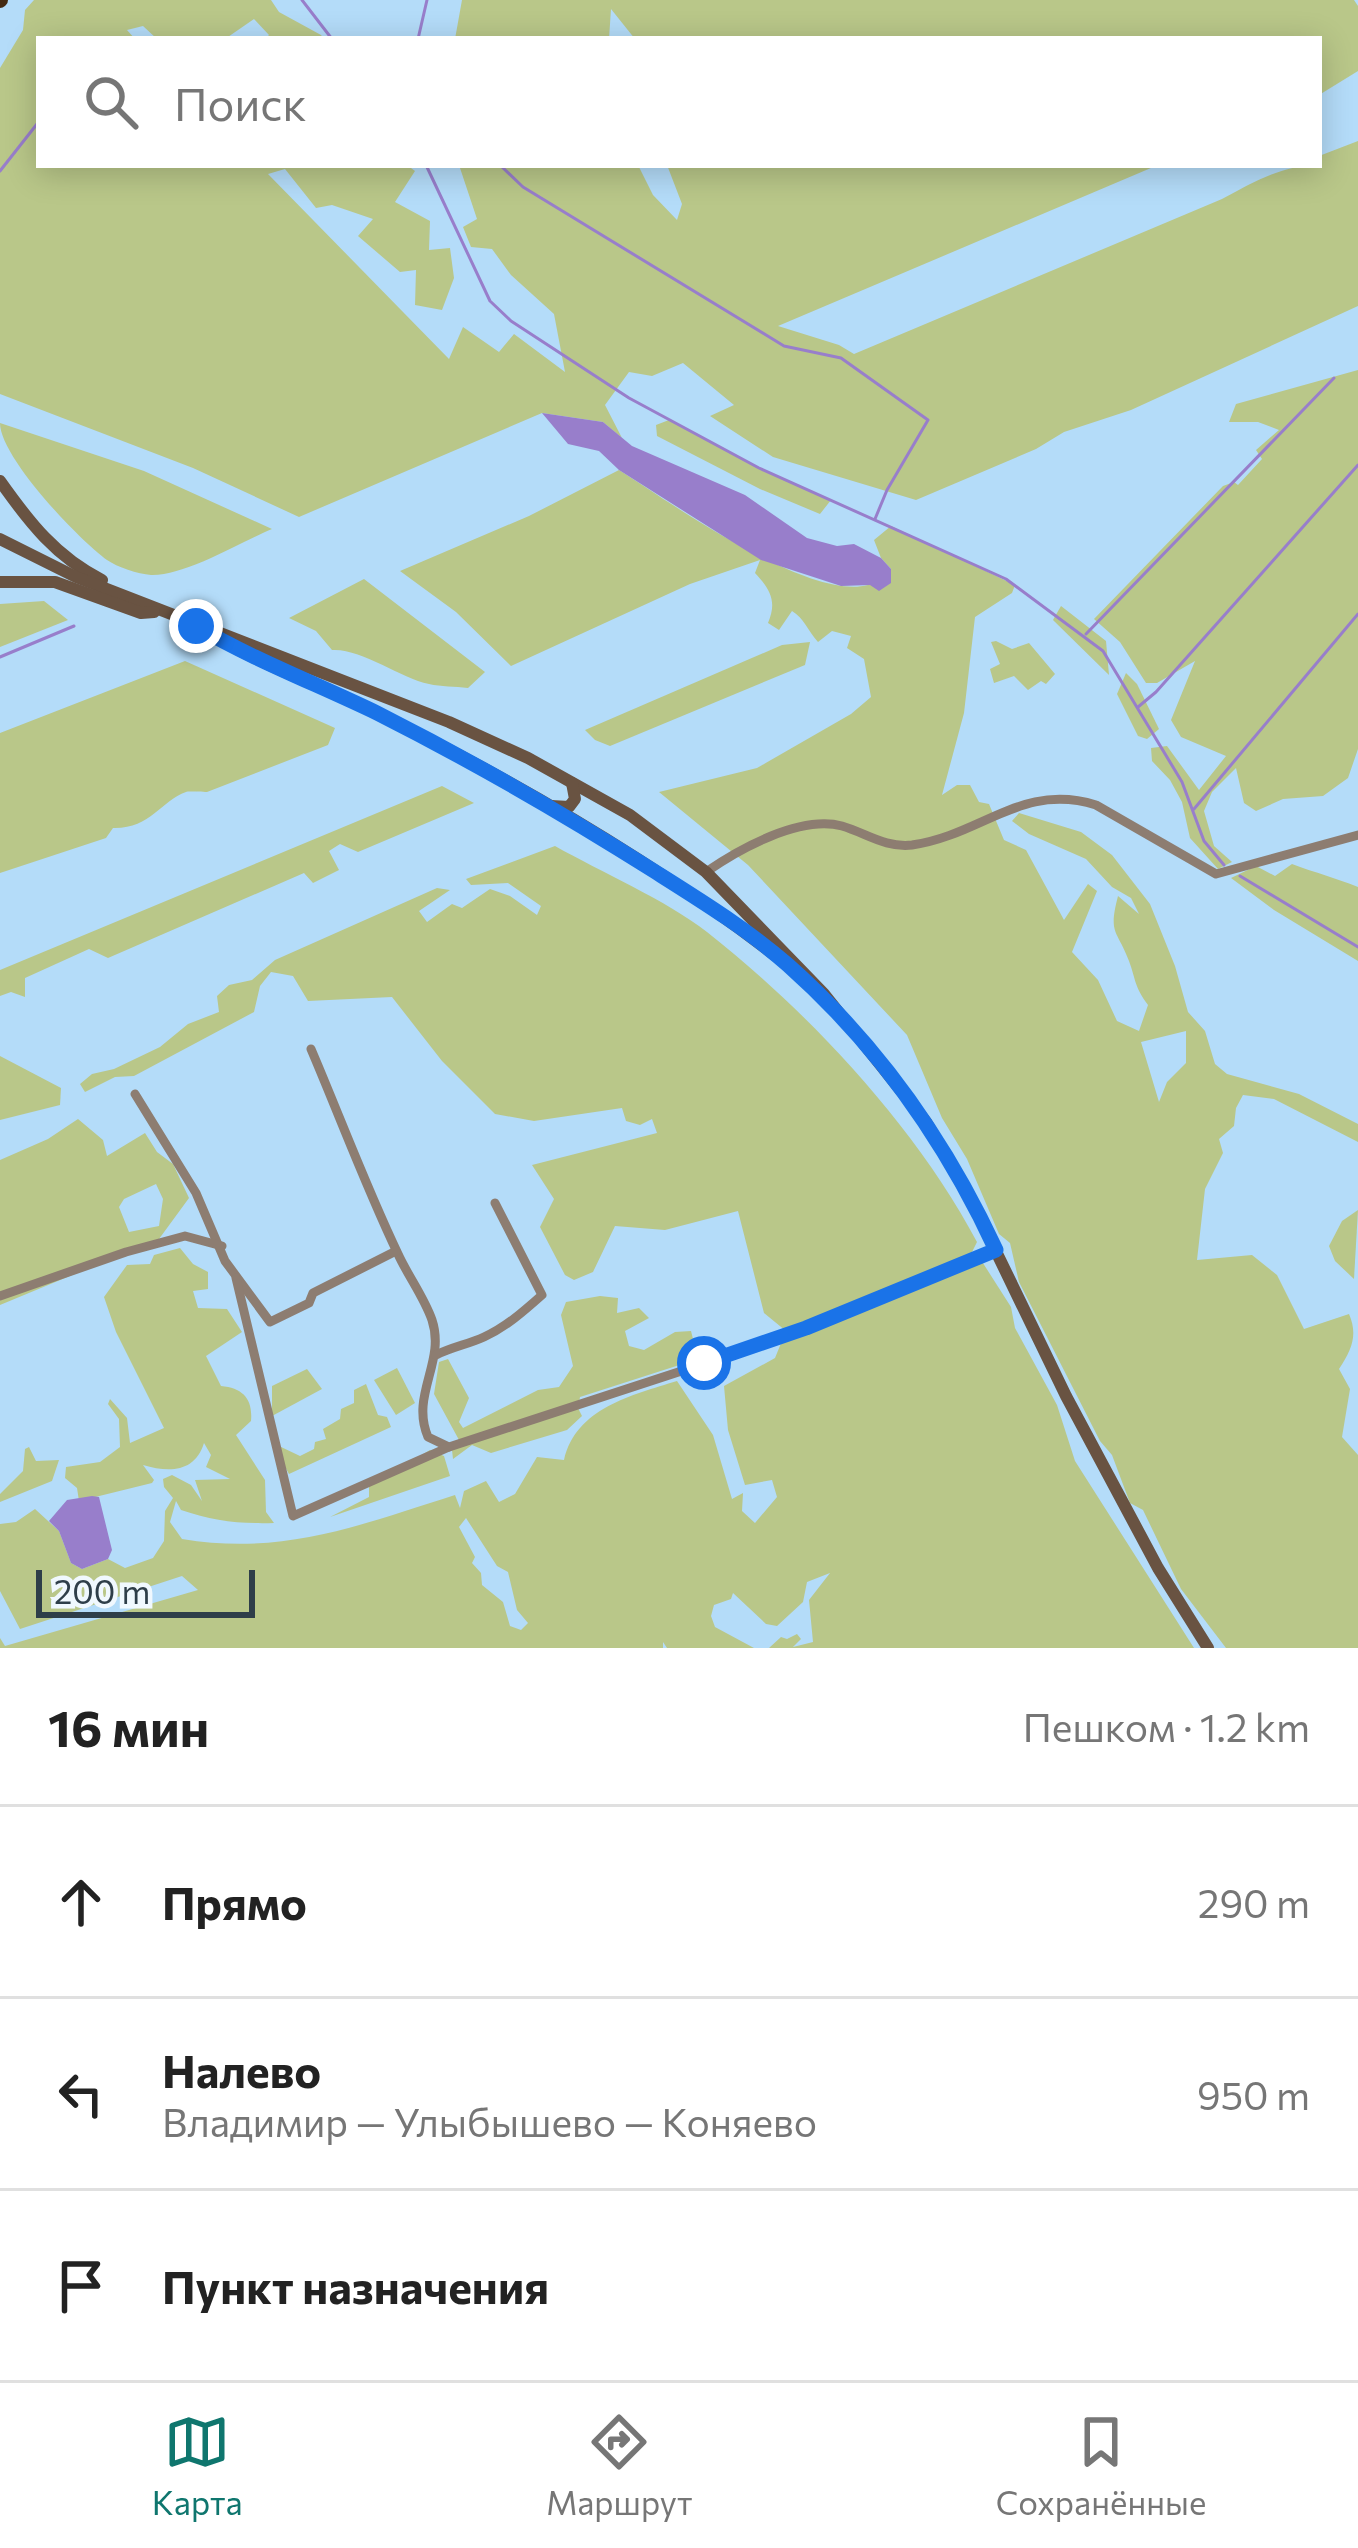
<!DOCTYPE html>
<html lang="ru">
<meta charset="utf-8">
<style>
:root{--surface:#fff;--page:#f2f2f2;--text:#222;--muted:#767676;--line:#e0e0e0;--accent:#0f766e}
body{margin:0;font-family:Commissioner,sans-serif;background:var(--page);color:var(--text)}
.scale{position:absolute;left:36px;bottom:30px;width:219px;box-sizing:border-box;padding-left:12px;border:6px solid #2e3e49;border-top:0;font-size:33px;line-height:42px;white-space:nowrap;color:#2e3e49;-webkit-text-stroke:9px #f0f8fe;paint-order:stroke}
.stop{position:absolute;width:36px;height:36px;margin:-27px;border:9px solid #1a73e8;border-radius:50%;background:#fff}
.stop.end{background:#1a73e8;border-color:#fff;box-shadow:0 3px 12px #0008}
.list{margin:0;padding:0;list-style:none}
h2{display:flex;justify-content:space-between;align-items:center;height:156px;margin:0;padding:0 48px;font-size:51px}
h2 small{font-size:39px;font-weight:400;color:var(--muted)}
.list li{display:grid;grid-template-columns:78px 1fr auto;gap:36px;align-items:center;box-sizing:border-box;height:192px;padding:0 48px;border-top:3px solid var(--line)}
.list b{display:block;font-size:45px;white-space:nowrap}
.list p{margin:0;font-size:39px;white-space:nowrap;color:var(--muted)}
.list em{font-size:39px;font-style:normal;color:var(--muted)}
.icon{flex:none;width:66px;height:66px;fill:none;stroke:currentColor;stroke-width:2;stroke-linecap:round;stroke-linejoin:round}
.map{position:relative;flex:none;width:1358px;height:1648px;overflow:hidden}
.search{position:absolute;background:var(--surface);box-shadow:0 6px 30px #0003;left:36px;right:36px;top:36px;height:132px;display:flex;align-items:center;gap:30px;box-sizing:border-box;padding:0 42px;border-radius:0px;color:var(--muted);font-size:45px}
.sheet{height:732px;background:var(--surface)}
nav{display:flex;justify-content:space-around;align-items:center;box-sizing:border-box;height:168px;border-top:3px solid var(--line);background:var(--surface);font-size:33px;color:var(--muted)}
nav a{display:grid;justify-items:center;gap:6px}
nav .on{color:var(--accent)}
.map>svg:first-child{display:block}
.green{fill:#b9c789;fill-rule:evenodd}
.water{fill:#987ecb}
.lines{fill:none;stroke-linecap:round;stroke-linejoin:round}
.stream{stroke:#987ecb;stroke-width:3}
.minor{stroke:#8d7d71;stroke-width:9}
.secondary{stroke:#695342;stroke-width:12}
.trunk{stroke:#442a12;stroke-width:14}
.route{stroke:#1a73e8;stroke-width:15}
</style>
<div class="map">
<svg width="1358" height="1648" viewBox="0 0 1358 1648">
<rect width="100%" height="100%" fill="#b4dcf9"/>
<!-- green -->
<g class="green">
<path d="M 34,0 L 271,0 L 279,12 L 321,35 L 324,39 L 265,39 L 269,35 L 254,19 L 225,39 L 157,39 L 143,26 L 127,30 L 135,39 L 39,39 L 39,165 L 407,165 L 415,171 L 395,202 L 430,221 L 429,250 L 450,248 L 454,278 L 442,310 L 415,305 L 416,270 L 400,272 L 358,236 L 373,219 L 332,205 L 316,208 L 285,169 L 268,174 L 449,359 L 463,327 L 499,352 L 514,334 L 565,372 L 554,314 L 511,275 L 492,249 L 471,247 L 463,227 L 477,219 L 459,165 L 638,165 L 653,195 L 677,220 L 682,204 L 667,165 L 1158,165 L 778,326 L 839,345 L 854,354 L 1222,199 C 1254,182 1282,165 1319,165 L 1319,156 L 1358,141 L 1358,306 L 1131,410 L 1064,432 L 1036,449 L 916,500 L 773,457 L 710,416 L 734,405 L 683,363 L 652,376 L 629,372 L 605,405 L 622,438 L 603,422 L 542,413 L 299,517 L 193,468 L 0,394 L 0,68 L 23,30 L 25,10 Z"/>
<polygon points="462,0 1354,0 1358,6 1358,71 1319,95 1319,39 635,39 611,9 609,39 455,39"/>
<polygon points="1358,370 1358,749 1348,778 1323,796 1283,799 1256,811 1244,803 1236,768 1212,792 1204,811 1214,846 1232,862 1218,869 1190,838 1182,802 1170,780 1152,761 1151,748 1167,746 1199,790 1226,756 1181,737 1171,720 1195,661 1157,683 1146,683 1120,642 1094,619 1223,486 1234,482 1238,485 1262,459 1256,450 1279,430 1258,422 1229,422 1236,404"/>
<polygon points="669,420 759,468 831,500 820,514 760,489 657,436 656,425"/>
<path d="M 0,423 L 144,471 L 272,529 C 239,543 185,576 151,575 C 138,574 117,567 107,560 C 78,539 0,457 0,423 Z"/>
<path d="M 619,470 C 671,503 808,601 868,585 C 876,583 884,574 891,569 L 881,558 L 874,540 L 891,526 L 1015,585 L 1012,593 L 975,617 L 964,713 L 942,795 L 957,785 L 970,785 L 979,802 L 989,804 L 1004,840 L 1026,850 L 1064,920 L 1088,884 L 1097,891 L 1072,952 L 1098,980 L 1117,1021 L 1139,1031 L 1148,1005 C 1134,986 1136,980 1129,961 C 1117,929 1108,935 1118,896 L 1139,914 L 1131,898 L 1112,887 L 1086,859 L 1029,834 L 1012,821 L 1019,813 L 1081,832 L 1112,855 L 1150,904 L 1175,966 L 1188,1012 L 1205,1031 L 1215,1064 L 1227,1074 L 1299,1094 L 1358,1124 L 1358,1142 L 1274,1099 L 1243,1095 L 1236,1108 L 1234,1126 L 1219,1139 L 1223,1153 L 1205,1189 L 1197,1260 L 1252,1255 L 1277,1275 L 1304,1329 L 1349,1314 C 1358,1335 1352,1349 1339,1369 L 1350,1389 L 1342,1437 L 1358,1455 L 1358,1648 L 1226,1648 L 1181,1589 L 1143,1510 L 1130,1503 L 1112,1455 L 1100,1441 L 1019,1282 L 1010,1243 L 999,1234 L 967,1159 L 942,1118 L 907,1035 L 748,865 L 659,792 L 757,768 L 851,714 L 871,697 L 864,659 L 847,648 L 851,636 L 832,631 L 818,642 C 808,631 804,618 792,611 L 779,630 L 768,623 C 777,602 771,590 755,573 L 760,560 L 690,584 L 511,666 L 456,612 L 400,571 L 529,516 ZM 1186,1031 L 1186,1063 L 1167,1082 L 1159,1102 L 1141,1042 Z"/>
<path d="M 364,579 L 485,672 L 468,688 C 455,686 441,687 429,684 C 400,678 361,648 332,650 L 316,631 L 289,618 Z"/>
<polygon points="44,601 68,620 0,647 0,604"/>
<polygon points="1061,606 1106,641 1109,675 1053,620"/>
<polygon points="996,641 1012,649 1029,643 1055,674 1046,684 1041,681 1028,690 1014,676 994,683 990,669 1000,664 991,642"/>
<polygon points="810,642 805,665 610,746 595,740 585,730 782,645"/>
<path d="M 185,661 L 335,728 L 328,745 L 207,792 C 206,792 187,791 186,792 C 161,801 150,829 113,828 L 106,838 L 0,873 L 0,733 Z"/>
<polygon points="1126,673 1137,684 1159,729 1147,739 1138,736 1117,694"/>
<polygon points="442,786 474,803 358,852 340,844 329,851 339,870 313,883 304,873 108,958 89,949 25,978 25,997 11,992 0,996 0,970"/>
<path d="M 555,846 C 601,872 666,900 707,932 C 810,1013 916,1127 977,1242 L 971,1254 L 981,1260 L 1011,1307 L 1015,1328 L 1057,1405 L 1075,1461 L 1194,1648 L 769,1648 L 781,1637 L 787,1639 L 797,1634 L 801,1639 L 793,1647 L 813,1642 L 809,1600 L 830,1573 L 807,1582 L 803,1602 L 777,1626 L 766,1624 L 733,1593 L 731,1599 L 714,1605 L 711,1616 L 715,1627 L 754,1648 L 667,1648 L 663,1642 L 663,1648 L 0,1648 L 0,1638 L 5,1646 L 198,1590 L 182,1576 L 20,1629 L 0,1591 L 0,1524 L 16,1522 L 35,1509 L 59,1531 L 71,1563 L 82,1569 L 108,1559 L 125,1568 L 153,1558 L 164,1541 L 165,1511 L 173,1498 L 164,1487 L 163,1479 L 172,1475 L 191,1485 L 202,1501 L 195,1480 L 230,1479 L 206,1467 L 211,1455 L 204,1443 C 195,1472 170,1473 143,1465 L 154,1480 L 152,1483 L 79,1501 L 77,1488 L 65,1478 L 66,1467 L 100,1462 L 120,1447 L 119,1419 L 108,1404 L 110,1399 L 127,1418 L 130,1443 L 164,1428 L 116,1332 L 104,1297 L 127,1265 L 150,1264 L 154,1255 L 180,1248 L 193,1264 L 208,1272 L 208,1289 L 193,1291 L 198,1308 L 227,1309 L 242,1332 L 206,1356 L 221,1386 C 243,1388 253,1399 251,1421 L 236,1435 L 265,1480 L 266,1512 L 274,1523 C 240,1524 213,1521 181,1510 L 176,1501 L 170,1522 L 182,1539 C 284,1556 360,1525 455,1495 L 460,1508 L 464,1491 L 486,1481 L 499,1502 L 515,1494 L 537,1457 L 564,1460 C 576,1408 632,1395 677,1381 L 713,1435 L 732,1499 L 743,1493 L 742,1511 L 755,1523 L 777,1497 L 772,1480 L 745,1485 L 728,1430 L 724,1386 L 775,1358 L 786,1331 L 764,1313 L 738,1211 L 665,1230 L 615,1226 L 593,1272 L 574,1280 L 565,1275 L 540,1227 L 554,1199 L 532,1165 L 657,1133 L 652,1119 L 640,1125 L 626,1121 L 622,1108 L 534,1121 L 495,1114 L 442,1061 L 392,997 L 308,1001 L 293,976 L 271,972 L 260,986 L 254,1012 L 134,1076 L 115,1077 L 85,1092 L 80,1084 L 92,1074 L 114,1069 L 160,1047 L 188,1024 L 219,1012 L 217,996 L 229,985 L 252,980 L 275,960 L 437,888 L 450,890 L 419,911 L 427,922 L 452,904 L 462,908 L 490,889 L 510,896 L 537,915 L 541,906 L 508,883 L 471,885 L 466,879 ZM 466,1518 L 497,1566 L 508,1572 L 517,1610 L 528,1623 L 521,1630 L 510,1626 L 503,1602 L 482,1585 L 481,1573 L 472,1563 L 475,1557 L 459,1527 Z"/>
<path d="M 1292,864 C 1316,873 1336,878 1358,887 L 1358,961 L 1274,910 L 1231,878 L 1256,866 L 1275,876 Z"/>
<polygon points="0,1056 61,1088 60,1105 0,1120"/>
<path d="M 78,1119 L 103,1140 L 107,1156 L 145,1133 L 157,1152 L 173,1164 L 189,1198 L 159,1239 L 0,1305 L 0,1160 L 48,1139 ZM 156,1184 L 163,1199 L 159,1226 L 129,1232 L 119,1207 L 124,1199 Z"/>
<polygon points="1358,1210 1354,1279 1335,1261 1329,1246 1342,1221"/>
<polygon points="600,1296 618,1298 617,1313 639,1308 649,1318 625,1331 629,1346 644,1350 675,1332 691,1331 698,1359 580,1397 578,1408 582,1416 567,1430 491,1453 472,1445 453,1459 452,1450 459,1440 434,1394 439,1362 448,1359 469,1398 459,1422 463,1428 538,1390 559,1387 573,1366 561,1315 566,1302"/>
<polygon points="397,1368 415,1403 396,1415 374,1380"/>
<polygon points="307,1369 322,1389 272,1416 272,1386"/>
<polygon points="366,1384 378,1415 387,1417 391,1427 289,1474 275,1449 279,1446 300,1456 314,1449 315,1442 326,1439 323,1429 340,1419 341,1409 354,1403 354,1390"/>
<polygon points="29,1447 36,1461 59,1460 52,1481 0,1502 0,1494 23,1471 25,1449"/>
<polygon points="430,1450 444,1456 450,1476 330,1517 369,1497 369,1486"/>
</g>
<!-- water -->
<g class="water">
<polygon points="542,413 603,422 632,446 745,495 807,538 837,546 854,544 881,558 891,569 891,583 879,591 870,585 841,586 761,560 619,470 599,451 568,444"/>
<polygon points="92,1496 99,1497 112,1550 108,1559 82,1569 71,1563 59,1531 49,1521 67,1500"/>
</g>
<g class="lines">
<!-- stream -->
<g class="stream">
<polyline points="302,0 332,39"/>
<polyline points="418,39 427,0"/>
<polyline points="426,165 490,301 511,321 629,398 759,468 1006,579 1103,651 1182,782 1204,841 1224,865"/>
<polyline points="500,165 523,187 784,346 841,358 928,420 887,490 875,519"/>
<polyline points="0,171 37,124"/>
<polyline points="1086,634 1334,378"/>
<polyline points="0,657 74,626"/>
<polyline points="1138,707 1156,692 1358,465"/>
<polyline points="1194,809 1358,614"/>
<polyline points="1240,876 1358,947"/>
</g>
<!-- minor -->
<g class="minor">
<path d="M 706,872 C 739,849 800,815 842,826 C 866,833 885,848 912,845 C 982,835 1022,782 1096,805 L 1216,874 L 1358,835"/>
<path d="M 311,1049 C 340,1117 366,1187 398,1254 C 408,1276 424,1297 432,1320 C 446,1362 410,1395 428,1437 L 449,1447 L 761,1345 L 996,1250"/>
<polyline points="135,1094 196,1193 225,1261 270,1322 309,1303 313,1293 396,1251"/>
<polyline points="236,1278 293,1516 449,1447"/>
<polyline points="0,1296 126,1252 185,1236 222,1246"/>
<path d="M 436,1355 C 452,1347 469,1344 484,1337 C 506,1327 524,1311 542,1295 L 495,1203"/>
</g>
<!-- secondary -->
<g class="secondary">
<path d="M 0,481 C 29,522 56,557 102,580"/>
<polyline points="0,539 76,577 449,722 528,758 630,815 706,872 824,994 926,1122 974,1206 1066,1396 1158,1568 1208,1648"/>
<polyline points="0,582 55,582 141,613 154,612"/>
<path d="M 215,637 C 265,666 320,686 372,711 C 516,781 659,865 785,963"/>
<polyline points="551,806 569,807 575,799 572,783"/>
</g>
<!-- trunk -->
<polyline class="trunk" points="0,1 1,0"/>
</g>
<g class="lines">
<!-- route -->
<path class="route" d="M 196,626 C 254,660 317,684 377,713 C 472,761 564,814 654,871 C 700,900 747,929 788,965 C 878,1045 946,1142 996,1250 L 806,1328 L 704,1363"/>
</g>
</svg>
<div class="scale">200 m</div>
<div class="stop" style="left:704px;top:1363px"></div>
<div class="stop end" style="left:196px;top:626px"></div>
<div class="search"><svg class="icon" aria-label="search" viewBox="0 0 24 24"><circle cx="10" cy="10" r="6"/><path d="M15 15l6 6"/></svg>Поиск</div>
</div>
<section class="sheet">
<h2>16 мин<small>Пешком · 1.2 km</small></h2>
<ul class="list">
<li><svg class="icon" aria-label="ahead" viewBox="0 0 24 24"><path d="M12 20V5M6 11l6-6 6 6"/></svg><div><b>Прямо</b></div><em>290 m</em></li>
<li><svg class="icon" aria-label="left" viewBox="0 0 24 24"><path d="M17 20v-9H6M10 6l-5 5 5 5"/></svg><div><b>Налево</b><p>Владимир — Улыбышево — Коняево</p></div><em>950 m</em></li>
<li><svg class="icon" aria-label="arrive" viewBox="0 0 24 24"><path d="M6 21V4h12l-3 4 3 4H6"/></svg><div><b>Пункт назначения</b></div></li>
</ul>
</section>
<nav>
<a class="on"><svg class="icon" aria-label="map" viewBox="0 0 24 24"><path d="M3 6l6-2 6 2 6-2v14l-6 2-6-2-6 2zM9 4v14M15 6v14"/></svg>Карта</a>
<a><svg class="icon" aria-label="directions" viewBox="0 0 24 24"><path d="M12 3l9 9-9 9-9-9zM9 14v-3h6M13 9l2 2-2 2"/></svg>Маршрут</a>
<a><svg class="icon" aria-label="saved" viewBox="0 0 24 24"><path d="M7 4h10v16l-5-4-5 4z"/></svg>Сохранённые</a>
</nav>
